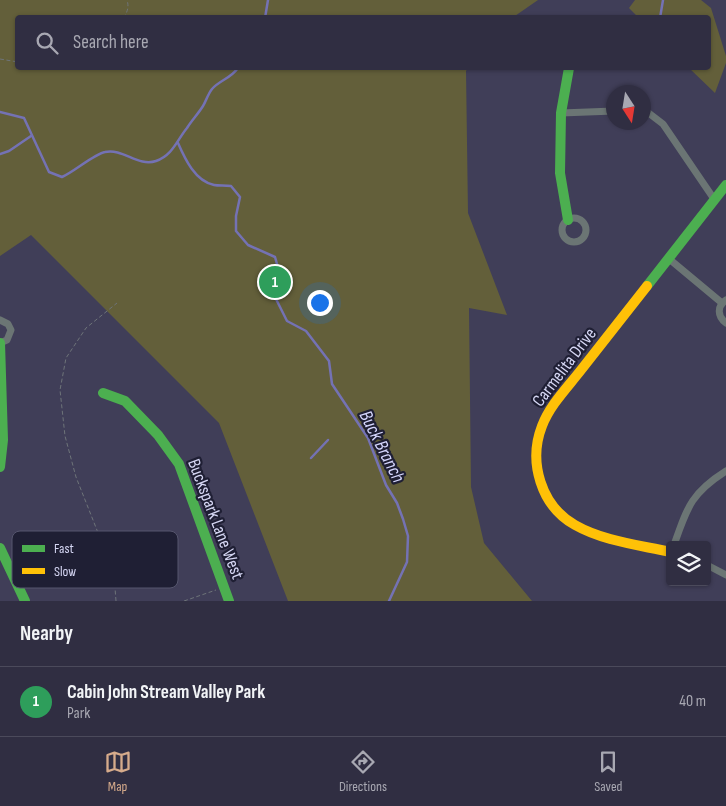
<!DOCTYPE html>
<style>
:root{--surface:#302e42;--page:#3c3a4d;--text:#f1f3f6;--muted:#a8a8b2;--line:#4b4a5b;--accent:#d6ab8b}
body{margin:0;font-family:"Sofia Sans Condensed",sans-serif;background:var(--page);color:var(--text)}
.controls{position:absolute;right:15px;bottom:15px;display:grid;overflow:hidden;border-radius:5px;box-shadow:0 1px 4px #0004}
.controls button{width:45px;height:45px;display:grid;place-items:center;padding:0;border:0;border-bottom:1px solid var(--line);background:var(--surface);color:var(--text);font:25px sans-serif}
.compass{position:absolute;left:606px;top:85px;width:45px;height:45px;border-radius:50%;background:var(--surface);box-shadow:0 1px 4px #0004;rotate:168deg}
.you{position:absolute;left:319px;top:302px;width:18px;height:18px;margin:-12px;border:4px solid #fff;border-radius:50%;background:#1a73e8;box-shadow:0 0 0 8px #1a73e833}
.badge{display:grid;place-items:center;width:32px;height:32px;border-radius:50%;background:var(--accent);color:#fff;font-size:16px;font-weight:700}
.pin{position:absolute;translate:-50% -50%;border:2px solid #fff;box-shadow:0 1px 5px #0006}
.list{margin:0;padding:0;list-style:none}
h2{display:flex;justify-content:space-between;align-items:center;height:65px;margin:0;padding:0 20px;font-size:21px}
h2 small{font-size:16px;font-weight:400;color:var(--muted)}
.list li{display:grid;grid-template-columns:32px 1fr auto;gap:15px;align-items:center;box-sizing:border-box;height:70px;padding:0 20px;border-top:1px solid var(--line)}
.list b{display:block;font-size:19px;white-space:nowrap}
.list p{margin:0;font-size:16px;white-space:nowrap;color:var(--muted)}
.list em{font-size:16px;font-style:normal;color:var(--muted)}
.icon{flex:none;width:28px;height:28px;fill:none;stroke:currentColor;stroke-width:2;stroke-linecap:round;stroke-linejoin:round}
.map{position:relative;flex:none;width:726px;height:601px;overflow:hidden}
.search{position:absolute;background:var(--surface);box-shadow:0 1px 4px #0004;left:15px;right:15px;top:15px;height:55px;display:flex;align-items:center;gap:12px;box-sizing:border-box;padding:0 18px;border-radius:5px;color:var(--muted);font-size:19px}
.sheet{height:135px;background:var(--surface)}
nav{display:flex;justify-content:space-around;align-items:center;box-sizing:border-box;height:70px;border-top:1px solid var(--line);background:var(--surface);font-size:14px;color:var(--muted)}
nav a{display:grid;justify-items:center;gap:2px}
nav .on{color:var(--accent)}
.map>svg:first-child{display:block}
.green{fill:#635f3a}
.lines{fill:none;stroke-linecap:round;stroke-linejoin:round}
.stream{stroke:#7472b4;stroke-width:2.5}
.path{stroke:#6e7479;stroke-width:1;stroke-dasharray:4 2.5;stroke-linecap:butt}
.street{stroke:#6b7574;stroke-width:7}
.fast{stroke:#4caf50;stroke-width:10}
.slow{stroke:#ffc107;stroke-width:10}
.labels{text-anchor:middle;stroke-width:4.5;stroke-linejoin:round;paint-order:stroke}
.street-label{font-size:18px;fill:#d6d7f4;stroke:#1f1f34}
.water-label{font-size:19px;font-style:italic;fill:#d6d7fe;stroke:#1f1f34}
.key{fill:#1f1f34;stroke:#56566e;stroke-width:1}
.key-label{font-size:14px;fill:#d6d7f4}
</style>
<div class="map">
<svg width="726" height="601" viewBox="0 0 726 601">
<rect width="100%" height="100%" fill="#403e58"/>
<!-- green -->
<g class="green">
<polygon points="0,0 538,0 512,18 18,18 18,68 468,68 466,71 468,213 507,315 469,308 471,487 484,543 532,601 288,601 219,423 31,235 0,256"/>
<polygon points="635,0 701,0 711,8 726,56 726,63 715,93 689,68 708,68 708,18 638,17 629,8"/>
</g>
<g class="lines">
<!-- stream -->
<g class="stream">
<polyline points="265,18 268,0"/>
<polyline points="660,18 663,0"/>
<path d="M 0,112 L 24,118 L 49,172 L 62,177 C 74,172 94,154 105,152 C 123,148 138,167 156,161 C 173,155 177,140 187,128 C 192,120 198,114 203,106 C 206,101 208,94 212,89 C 220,80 230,79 238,68"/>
<path d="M 178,143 C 185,159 195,181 214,185 C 219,186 225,185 231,186 L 240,197 L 236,216 L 236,231 L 248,245 L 275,257 L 277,264 L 271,274 L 270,283 L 273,293 L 287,321 L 306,331 L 329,361 L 332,384 L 368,438 L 386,485 L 397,503 L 403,519 L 408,536 L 407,562 L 389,601"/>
<polyline points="0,154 9,151 31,136"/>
<polyline points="311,458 328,440"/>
</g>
<!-- path -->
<g class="path">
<path d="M 123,18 C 128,12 129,6 127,0"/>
<polyline points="0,59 18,62"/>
<polyline points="116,601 114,575 108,558 76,477 65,436 60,390 66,358 86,328 117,303"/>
<polyline points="184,601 216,590"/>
</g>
<!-- street -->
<g class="street">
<polyline points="644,111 646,111 663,124 714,199"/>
<polyline points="561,113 614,111"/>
<circle cx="574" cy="230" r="12"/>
<polyline points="668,258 722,303"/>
<path d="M 726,300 C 717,306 717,316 726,323"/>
<polyline points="0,320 8,324 11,330 7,340 0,343"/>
<path d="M 674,545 C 687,508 691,493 726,471"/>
<polyline points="707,565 726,575"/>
</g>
<!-- fast -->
<g class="fast">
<polyline points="568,220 560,173 561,113 569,68"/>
<polyline points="647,286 726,185"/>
<polyline points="0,343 3,440 0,467"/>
<polyline points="103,393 125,401 158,435 179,464 229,601"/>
<polyline points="0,548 25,601"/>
</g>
<!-- slow -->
<path class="slow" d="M 647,286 C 625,314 603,342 581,370 C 567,388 550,405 542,426 C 528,462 541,506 575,525 C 603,541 639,545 670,552"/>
</g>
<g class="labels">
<!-- street labels -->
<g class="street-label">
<text transform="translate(564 367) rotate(-53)" y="6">Carmelita Drive</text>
<text transform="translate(216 519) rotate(69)" y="6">Buckspark Lane West</text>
</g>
<!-- water labels -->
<g class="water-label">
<text transform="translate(383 446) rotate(63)" y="7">Buck Branch</text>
</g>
</g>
<!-- legend -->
<rect x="12" y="531" width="166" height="57" rx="8" class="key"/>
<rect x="22" y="545" width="23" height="7" fill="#4caf50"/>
<rect x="22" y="568" width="23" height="6" fill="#ffc107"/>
<g class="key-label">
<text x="54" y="553">Fast</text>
<text x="54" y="576">Slow</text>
</g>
</svg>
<div class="controls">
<button><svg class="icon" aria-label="layers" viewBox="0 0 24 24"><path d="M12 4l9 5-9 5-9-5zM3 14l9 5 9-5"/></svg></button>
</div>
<svg class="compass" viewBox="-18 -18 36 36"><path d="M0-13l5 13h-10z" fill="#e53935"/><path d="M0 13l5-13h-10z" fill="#a8a8b2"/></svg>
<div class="you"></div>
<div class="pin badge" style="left:275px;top:282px;background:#2e9e5b">1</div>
<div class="search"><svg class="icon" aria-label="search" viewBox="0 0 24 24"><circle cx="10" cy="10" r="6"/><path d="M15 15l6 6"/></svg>Search here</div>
</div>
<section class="sheet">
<h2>Nearby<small></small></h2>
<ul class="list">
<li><span class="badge" style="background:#2e9e5b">1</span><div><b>Cabin John Stream Valley Park</b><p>Park</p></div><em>40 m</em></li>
</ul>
</section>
<nav>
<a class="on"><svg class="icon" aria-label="map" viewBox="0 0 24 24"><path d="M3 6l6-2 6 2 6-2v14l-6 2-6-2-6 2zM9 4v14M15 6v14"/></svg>Map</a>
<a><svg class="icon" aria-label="directions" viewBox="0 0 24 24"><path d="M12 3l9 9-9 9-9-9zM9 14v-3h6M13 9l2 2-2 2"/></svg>Directions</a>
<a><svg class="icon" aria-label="saved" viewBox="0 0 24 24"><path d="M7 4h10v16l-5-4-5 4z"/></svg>Saved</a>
</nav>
